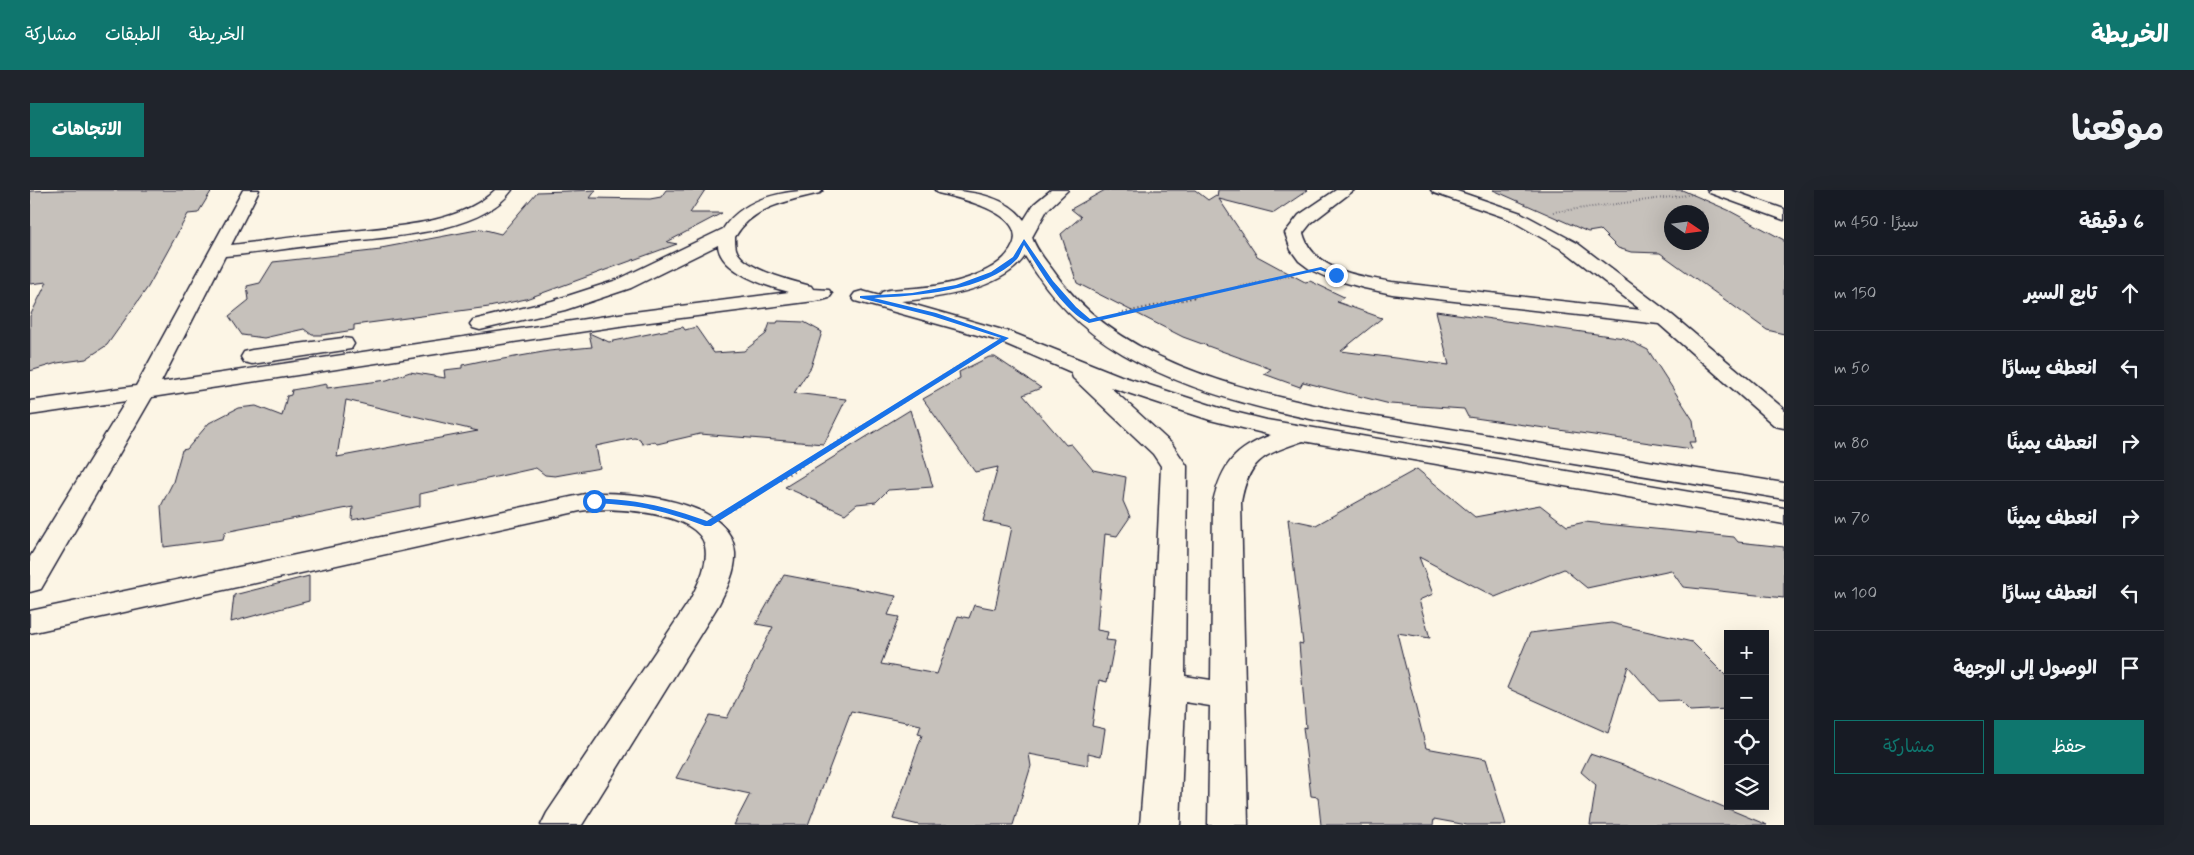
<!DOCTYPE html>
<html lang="ar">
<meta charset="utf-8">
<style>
:root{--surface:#171b24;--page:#20242c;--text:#f1f3f6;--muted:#9ea1a6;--line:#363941;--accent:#0f766e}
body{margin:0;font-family:Mynerve,"Playpen Sans Arabic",sans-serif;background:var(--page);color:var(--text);direction:rtl}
.controls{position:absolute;right:15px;bottom:15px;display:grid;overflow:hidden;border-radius:0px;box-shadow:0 5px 20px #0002}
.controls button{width:45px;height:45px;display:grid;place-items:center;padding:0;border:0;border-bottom:1px solid var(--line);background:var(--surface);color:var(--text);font:25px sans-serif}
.compass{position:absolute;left:1634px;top:15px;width:45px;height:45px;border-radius:50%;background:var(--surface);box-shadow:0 5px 20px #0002;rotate:103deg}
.stop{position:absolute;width:15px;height:15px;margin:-11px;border:4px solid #1a73e8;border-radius:50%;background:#fff}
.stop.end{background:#1a73e8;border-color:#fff;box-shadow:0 1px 5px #0008}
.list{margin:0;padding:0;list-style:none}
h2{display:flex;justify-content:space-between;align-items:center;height:65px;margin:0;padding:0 20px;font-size:21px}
h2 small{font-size:16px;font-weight:400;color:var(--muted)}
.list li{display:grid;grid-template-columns:32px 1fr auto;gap:15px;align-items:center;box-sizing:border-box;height:75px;padding:0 20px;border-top:1px solid var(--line)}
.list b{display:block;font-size:19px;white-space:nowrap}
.list em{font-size:16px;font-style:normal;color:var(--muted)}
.actions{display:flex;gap:10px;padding:15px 20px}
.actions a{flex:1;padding:11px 0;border:1px solid var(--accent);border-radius:0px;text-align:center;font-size:18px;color:var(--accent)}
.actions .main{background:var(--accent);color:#fff}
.icon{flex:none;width:28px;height:28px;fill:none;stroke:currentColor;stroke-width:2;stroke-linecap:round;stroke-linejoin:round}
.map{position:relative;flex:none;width:1754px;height:635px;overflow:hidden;direction:ltr;border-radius:0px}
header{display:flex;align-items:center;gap:30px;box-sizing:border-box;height:70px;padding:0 25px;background:var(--accent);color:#fff}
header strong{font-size:24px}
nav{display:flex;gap:28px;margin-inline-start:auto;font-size:18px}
.intro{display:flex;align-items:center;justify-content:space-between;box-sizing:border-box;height:120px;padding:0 30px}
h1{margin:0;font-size:35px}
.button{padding:12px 22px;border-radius:0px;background:var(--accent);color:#fff;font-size:18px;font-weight:700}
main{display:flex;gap:30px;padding:0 30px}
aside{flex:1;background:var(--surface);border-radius:0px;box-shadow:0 5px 20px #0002}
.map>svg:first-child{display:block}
.building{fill:#c6c1bb;stroke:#22223b;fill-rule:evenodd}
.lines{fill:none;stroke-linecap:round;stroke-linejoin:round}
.minor-casing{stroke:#22223b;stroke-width:3}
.path-far2{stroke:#22223b;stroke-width:2;stroke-dasharray:0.5 2.5;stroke-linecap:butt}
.path-far1{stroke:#22223b;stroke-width:2.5;stroke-dasharray:1 3;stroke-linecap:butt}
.path{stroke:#22223b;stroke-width:3;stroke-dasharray:1 4;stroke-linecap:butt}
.minor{fill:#fcf5e5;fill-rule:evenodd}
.route{fill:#1a73e8}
</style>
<header>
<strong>الخريطة</strong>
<nav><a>الخريطة</a><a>الطبقات</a><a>مشاركة</a></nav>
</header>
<div class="intro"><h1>موقعنا</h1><a class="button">الاتجاهات</a></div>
<main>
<aside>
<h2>6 دقيقة<small>سيرًا · 450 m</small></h2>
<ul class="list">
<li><svg class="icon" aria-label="ahead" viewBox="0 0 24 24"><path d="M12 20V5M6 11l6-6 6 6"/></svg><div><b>تابع السير</b></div><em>150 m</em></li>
<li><svg class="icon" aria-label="left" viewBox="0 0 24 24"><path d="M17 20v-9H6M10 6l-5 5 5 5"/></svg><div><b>انعطف يسارًا</b></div><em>50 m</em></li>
<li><svg class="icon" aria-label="right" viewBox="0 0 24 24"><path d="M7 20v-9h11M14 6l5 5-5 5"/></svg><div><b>انعطف يمينًا</b></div><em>80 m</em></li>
<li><svg class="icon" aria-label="right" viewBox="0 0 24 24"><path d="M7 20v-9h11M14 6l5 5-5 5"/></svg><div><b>انعطف يمينًا</b></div><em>70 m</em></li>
<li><svg class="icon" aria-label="left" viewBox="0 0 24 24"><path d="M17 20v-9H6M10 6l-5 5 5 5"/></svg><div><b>انعطف يسارًا</b></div><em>100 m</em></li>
<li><svg class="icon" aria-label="arrive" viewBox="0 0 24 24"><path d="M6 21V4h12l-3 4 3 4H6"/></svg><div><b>الوصول إلى الوجهة</b></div></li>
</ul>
<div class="actions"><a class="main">حفظ</a><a>مشاركة</a></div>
</aside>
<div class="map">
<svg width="1754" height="635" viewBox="0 0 1754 635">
<rect width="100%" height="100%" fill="#fcf5e5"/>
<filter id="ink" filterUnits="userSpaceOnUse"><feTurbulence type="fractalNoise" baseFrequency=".02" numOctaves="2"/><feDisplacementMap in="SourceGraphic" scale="10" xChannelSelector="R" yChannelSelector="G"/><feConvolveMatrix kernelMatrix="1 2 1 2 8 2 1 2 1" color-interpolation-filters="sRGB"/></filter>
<g filter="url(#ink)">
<!-- building -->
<g class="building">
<polygon points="32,0 182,0 168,23 158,24 118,97 77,155 56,169 27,173 0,181 0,126 17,92 0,94 0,1"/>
<polygon points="566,0 560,8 620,9 631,7 636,0 675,0 660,23 692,23 637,52 647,54 496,109 459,117 324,135 324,140 292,145 282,145 274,139 234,148 212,145 199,126 219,110 217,96 230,93 243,72 351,60 351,58 452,39 471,44 507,2"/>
<polygon points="1075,0 1165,0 1178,10 1186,5 1187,7 1188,0 1278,0 1244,23 1189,9 1227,66 1275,92 1280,91 1314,107 1307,112 1352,128 1311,161 1419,175 1406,121 1594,148 1618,160 1663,230 1666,252 1659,252 1662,259 1438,227 1434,219 1360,214 1273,192 1270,197 1234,184 1241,179 1153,147 1047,93 1031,44 1051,27 1041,19"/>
<path d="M 1463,0 L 1652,0 L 1698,20 L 1754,50 L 1754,144 L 1737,140 L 1630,63 L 1601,62 L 1588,58 L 1570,40 L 1558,42 ZM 1642,22 L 1672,22 L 1672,52 L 1642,52 Z"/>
<path d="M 748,131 L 774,132 L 792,142 L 781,177 L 764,203 L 816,209 L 794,254 L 670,244 L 627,254 L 625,251 L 612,254 L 610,249 L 604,248 L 566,256 L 570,278 L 525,286 L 515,285 L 506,278 L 390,304 L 390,316 L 322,330 L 323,317 L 195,342 L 193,349 L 134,357 L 131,316 L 143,292 L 152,260 L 157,259 L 179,233 L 208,218 L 226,216 L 252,226 L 257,206 L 261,205 L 262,200 L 297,194 L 297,198 L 357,190 L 380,182 L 415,188 L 414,180 L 432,178 L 432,175 L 456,170 L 456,172 L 519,161 L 562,157 L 559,143 L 579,152 L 653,137 L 655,140 L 666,137 L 684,163 L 714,161 L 736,144 L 740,133 L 747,133 ZM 316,210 L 448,241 L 307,267 Z"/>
<polygon points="959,167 965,167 1011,198 993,205 1036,255 1041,254 1063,280 1096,287 1093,311 1100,327 1087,346 1075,344 1067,440 1078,442 1076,450 1085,451 1077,492 1069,490 1062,536 1075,539 1071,566 1058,563 1058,575 999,564 1001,576 983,635 889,635 863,629 892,545 888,544 891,535 821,521 778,635 704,635 720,604 646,588 680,525 697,528 743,437 726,434 754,385 866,406 858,425 869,427 851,474 907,484 928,426 939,428 944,415 965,419 982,337 953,331 968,277 945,282 893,209 930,188 929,182"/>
<polygon points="880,220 903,297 858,300 846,312 827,314 815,324 755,297"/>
<polygon points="1387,279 1445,327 1510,315 1537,336 1555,332 1704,347 1708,352 1754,357 1754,408 1653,397 1641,380 1557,398 1534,379 1465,407 1389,367 1403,404 1389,410 1400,448 1367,443 1396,558 1456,569 1476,635 1437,635 1404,629 1403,635 1291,635 1288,607 1281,606 1273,537 1276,538 1269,453 1273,454 1258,329 1286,335"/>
<polygon points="279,386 279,411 201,432 204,405"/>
<polygon points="1581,433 1662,452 1698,488 1698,519 1660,521 1649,510 1629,511 1598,476 1578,543 1477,498 1500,443"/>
<polygon points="1560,564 1593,575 1737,635 1560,635 1566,595 1551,582"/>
</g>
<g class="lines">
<!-- minor casing -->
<g class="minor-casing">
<g id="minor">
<path d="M 213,0 L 229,0 L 201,55 C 235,51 269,46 303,43 C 352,37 428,37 465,0 L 482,0 C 450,45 352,47 302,53 C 266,57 231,63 195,66 L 131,192 L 596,123 L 759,102 C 738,97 689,81 688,55 L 601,98 L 535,120 L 450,140 L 443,138 L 440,134 L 443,130 L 522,111 L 587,90 L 693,39 C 714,6 757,0 793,0 L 790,3 C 758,11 723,16 705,47 C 705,50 705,55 706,59 C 712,79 762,91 781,96 L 783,99 L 799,100 L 802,104 L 799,108 L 792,110 L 596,135 L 122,207 L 11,399 L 0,402 L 0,367 L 96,211 L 0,225 L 0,211 L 106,196 Z"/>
<path d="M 905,0 C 935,0 975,4 994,30 L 1004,14 L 1021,0 L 1038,0 L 1017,20 L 1002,47 C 1005,58 1015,70 1022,79 C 1086,173 1211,199 1315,222 L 1754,293 L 1754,309 C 1646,291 1537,273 1429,255 C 1323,238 1186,219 1093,164 C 1049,138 1022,110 995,66 C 972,100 909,108 871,111 L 983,143 L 1091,186 L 1196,220 L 1237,230 L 1754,318 L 1754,334 L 1273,251 C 1233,265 1219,269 1211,312 L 1218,635 L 1178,635 L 1180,516 L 1155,512 L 1150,635 L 1110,635 L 1121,496 L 1131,276 L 1123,264 L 1043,188 L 1041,182 L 969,151 L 825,111 L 822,107 L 825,103 L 832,101 L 850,106 L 852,102 L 859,100 C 885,98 913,97 938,88 C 955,82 975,73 983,55 C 997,23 929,8 908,3 ZM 1080,197 L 1180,230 L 1241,245 C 1205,259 1192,274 1183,312 L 1181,490 L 1155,486 L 1157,276 L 1142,254 Z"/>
<path d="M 1306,0 L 1324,0 L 1281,33 L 1273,43 C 1283,81 1329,86 1362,92 L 1611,120 L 1535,61 L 1479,29 L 1404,3 L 1401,0 L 1424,0 L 1491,23 L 1547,53 L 1642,125 L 1754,219 L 1754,238 L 1745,236 L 1629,134 L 1362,104 L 1334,98 L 1296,87 L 1281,80 L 1269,71 L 1261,60 L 1255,43 L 1269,25 Z"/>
<polygon points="1677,0 1700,0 1754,19 1754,30 1680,3"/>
<polygon points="313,148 321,149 324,154 321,159 222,174 214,172 211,167 214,162 222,160"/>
<path d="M 560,303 C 600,302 702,309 705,363 C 706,381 697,398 689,414 L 552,635 L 511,635 L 517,623 L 660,410 C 668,394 679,375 675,356 C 668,321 579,316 550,321 L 0,443 L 0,421 Z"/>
</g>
</g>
<!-- path-far2 -->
<g class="path-far2">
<polyline points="1523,22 1665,4"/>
<polyline points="1159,108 1263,85"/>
</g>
<!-- path-far1 -->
<g class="path-far1">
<polyline points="1089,124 1165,107"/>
<polyline points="821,244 952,162"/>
</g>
<!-- path -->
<polyline class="path" points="699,321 823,243"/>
<!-- minor -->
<use href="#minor" class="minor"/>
</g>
</g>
<!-- route -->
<path class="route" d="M 994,49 L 1023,91 L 1046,117 L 1060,129 L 1291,77 L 1309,85 L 1306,86 L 1290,80 L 1059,133 C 1032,120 1010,80 994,55 C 992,59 990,65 987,69 C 957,101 885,106 844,108 L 906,123 L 979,148 L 681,336 L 675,336 C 632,320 609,315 564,313 L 560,311 L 564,308 C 608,310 635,316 677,331 L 971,148 L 902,126 L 830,108 L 830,106 L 882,103 L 926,95 L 961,82 L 983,67 Z"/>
</svg>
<div class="controls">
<button>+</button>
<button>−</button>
<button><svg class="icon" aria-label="locate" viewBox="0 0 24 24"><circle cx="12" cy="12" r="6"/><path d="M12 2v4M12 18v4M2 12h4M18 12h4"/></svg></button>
<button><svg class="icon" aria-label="layers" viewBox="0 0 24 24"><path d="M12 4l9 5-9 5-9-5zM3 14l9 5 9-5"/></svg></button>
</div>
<svg class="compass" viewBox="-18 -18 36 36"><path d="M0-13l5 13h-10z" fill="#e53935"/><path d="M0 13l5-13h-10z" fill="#9ea1a6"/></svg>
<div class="stop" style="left:564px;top:311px"></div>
<div class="stop end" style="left:1306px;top:85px"></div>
</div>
</main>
